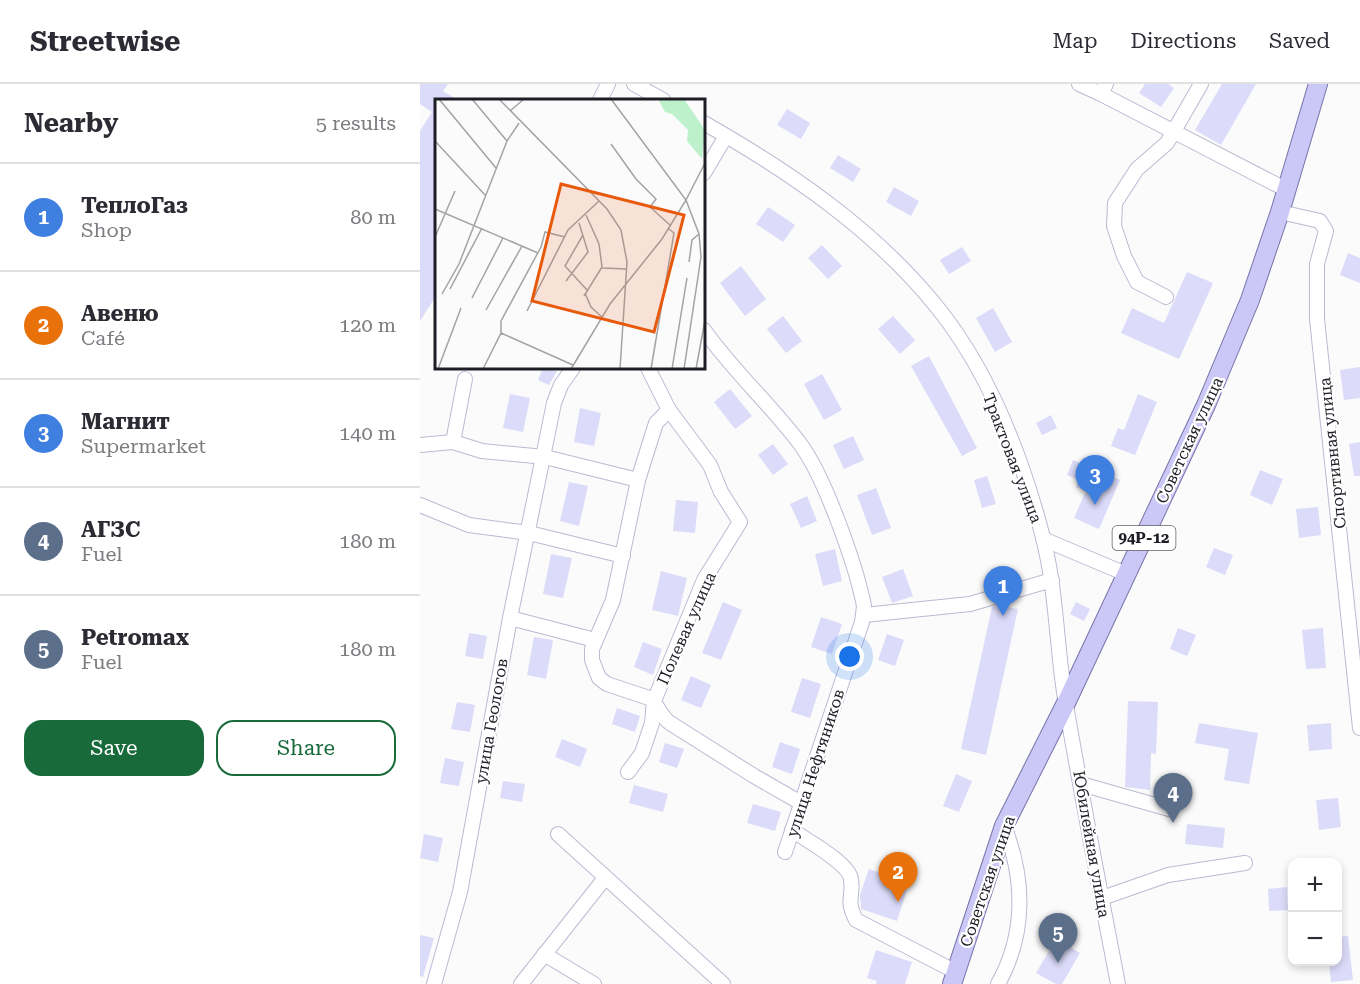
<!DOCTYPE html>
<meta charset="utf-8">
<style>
:root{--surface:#fff;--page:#f2f2f3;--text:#2b2b33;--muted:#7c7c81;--line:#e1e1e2;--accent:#186a3b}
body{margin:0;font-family:"Roboto Serif",serif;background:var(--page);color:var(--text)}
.controls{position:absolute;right:18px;bottom:18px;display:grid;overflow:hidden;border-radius:12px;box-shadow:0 3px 9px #0003}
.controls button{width:54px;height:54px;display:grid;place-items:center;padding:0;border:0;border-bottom:2px solid var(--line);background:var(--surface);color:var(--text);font:30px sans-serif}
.you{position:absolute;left:430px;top:573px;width:21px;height:21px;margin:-15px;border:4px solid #fff;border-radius:50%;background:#1a73e8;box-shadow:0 0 0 9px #1a73e833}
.badge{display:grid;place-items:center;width:39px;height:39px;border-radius:50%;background:var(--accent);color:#fff;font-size:20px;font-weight:700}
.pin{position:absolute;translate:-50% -50px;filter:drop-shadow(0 2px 3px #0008)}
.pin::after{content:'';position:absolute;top:32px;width:21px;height:18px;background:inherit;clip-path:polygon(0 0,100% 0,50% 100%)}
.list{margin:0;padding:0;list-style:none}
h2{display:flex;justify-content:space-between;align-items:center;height:78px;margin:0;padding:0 24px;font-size:26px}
h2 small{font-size:20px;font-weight:400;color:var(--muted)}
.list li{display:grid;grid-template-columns:39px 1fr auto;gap:18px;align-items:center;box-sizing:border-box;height:108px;padding:0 24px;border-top:2px solid var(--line)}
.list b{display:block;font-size:22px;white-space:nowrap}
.list p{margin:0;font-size:20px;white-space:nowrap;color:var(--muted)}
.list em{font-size:20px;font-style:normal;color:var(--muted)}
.actions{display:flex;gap:12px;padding:18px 24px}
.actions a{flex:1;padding:14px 0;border:2px solid var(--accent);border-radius:18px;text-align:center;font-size:21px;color:var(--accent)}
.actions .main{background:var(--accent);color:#fff}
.map{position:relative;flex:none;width:940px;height:900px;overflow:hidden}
header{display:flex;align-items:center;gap:36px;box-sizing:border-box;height:84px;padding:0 30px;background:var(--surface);border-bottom:2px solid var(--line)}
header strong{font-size:28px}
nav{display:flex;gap:33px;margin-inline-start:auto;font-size:21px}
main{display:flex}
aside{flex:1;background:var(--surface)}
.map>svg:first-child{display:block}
.building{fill:#dcdbf9}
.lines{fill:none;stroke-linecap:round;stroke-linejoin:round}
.minor-casing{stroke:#bbbad2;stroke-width:16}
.major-casing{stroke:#7874aa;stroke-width:20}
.minor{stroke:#fff;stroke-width:14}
.major{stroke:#cbc7f6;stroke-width:18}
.labels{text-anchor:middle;stroke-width:4.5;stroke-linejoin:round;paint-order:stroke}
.shield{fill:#fff;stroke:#626268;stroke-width:1.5}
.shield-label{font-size:15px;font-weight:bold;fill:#1e1e27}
.street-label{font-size:16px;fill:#1e1e27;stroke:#fff}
.inset-road{fill:none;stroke:#a3a3a6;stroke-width:1.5}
.view{fill:#e8590c;fill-opacity:0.15;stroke:#e8590c;stroke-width:3}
.inset-edge{fill:none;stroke:#1e1e27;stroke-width:3}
</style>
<header>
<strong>Streetwise</strong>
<nav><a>Map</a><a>Directions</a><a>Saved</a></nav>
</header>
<main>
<aside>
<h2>Nearby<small>5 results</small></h2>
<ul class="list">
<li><span class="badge" style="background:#3f7fe0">1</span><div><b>ТеплоГаз</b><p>Shop</p></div><em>80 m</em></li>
<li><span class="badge" style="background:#e8710a">2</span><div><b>Авеню</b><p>Café</p></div><em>120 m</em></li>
<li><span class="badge" style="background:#3f7fe0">3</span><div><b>Магнит</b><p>Supermarket</p></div><em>140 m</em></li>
<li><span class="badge" style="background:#5c6f8a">4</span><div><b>АГЗС</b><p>Fuel</p></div><em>180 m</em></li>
<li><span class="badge" style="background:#5c6f8a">5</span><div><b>Petromax</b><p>Fuel</p></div><em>180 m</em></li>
</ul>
<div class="actions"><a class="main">Save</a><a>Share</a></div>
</aside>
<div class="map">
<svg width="940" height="900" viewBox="0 0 940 900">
<rect width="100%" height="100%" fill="#fbfbfb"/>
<!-- building -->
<g class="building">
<polygon points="0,0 28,0 23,7 38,16 16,16 16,212 0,237 0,47 12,28 0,20"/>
<polygon points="725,0 748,0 754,4 741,23 719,9"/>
<polygon points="802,0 836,0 801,61 775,46"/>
<polygon points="367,25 390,39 381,55 357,41"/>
<polygon points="418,71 441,85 433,98 410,84"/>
<polygon points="474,103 499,117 491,132 466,118"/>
<polygon points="348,123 375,141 363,158 336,140"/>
<polygon points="402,161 422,182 408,195 388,174"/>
<polygon points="542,163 551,177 529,190 520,176"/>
<polygon points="928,169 940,174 940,199 920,191"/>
<polygon points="321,182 346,215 325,232 300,199"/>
<polygon points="767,188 793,199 759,275 701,249 712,224 744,239"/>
<polygon points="573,224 592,258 575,268 556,234"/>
<polygon points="363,232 382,257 366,269 347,245"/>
<polygon points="473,232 495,256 480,270 458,245"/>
<polygon points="509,272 557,364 542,372 491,282"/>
<polygon points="940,283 940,314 924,316 920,286"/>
<polygon points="123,284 137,287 129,301 118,296"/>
<polygon points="402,290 422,326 404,336 384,300"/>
<polygon points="310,305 332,332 315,345 294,318"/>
<polygon points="90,310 110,314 103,348 83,344"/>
<polygon points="718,310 737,318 715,371 691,362 698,344 704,346"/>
<polygon points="160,324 181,329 174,362 154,358"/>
<polygon points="631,331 637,344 622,351 616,339"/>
<polygon points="433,352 444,376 424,385 413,361"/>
<polygon points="940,358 940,392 934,392 929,360"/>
<polygon points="353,360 368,380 353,391 338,371"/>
<polygon points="653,376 700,396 679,445 654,434 666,407 656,403 659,396 647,391"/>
<polygon points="840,386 863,395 852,421 830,411"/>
<polygon points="567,392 576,420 562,424 554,396"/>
<polygon points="149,398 168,402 159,442 140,437"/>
<polygon points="456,404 471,444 452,451 437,411"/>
<polygon points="387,412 397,437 381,444 370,420"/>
<polygon points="256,416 278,418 275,449 253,447"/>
<polygon points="898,423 901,451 879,454 876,425"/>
<polygon points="794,464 813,471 805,491 786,483"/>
<polygon points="415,465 422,497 403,502 395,470"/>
<polygon points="131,470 152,474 143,514 123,510"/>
<polygon points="483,485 493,512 472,519 462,493"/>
<polygon points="241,487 267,494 258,532 232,526"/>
<polygon points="303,518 322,526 301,576 282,569"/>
<polygon points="656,518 670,525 664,537 650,530"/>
<polygon points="578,521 598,525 566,671 541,665 572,523"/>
<polygon points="401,533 422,540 412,570 391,563"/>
<polygon points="758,544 776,551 767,572 750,565"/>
<polygon points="903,544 906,584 886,585 882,546"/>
<polygon points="49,549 67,552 63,575 45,572"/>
<polygon points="467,550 484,556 475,582 458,576"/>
<polygon points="114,553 133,556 126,595 107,591"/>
<polygon points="223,558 242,565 233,591 214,583"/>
<polygon points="271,592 291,601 281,624 261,616"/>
<polygon points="382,594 401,600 390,634 371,628"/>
<polygon points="708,617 738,618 736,670 731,669 730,706 705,703"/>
<polygon points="37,618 55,621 50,648 31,645"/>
<polygon points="197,624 220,632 215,648 192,640"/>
<polygon points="779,639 838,649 829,700 804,696 809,665 775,659"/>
<polygon points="911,639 912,665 889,667 887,641"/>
<polygon points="142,655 167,665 160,683 135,673"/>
<polygon points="360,658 380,665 372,690 352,683"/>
<polygon points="245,659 264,665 257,684 239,678"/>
<polygon points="25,674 44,678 39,702 20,699"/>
<polygon points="536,690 552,697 539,728 523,722"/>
<polygon points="83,697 105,700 102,718 80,714"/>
<polygon points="214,701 248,710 243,728 209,719"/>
<polygon points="918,714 921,743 899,746 896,716"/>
<polygon points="333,720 361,728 355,747 327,739"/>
<polygon points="767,740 805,744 803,764 765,760"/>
<polygon points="4,750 23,754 18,778 0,774"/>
<polygon points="449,785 489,799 477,837 441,825 440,811"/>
<polygon points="867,803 868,826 849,827 848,805"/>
<polygon points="0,851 14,854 3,893 0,892"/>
<polygon points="928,852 933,896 911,898 909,878 918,878 918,853"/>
<polygon points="636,855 660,869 642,900 636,900 616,889"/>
<polygon points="456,866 492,878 485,900 456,900 457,897 447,894"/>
</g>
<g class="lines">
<!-- minor casing -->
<g class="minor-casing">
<g id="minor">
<polyline points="214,0 243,16"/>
<polyline points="659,0 681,10"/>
<polyline points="686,0 681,10 867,106"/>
<polyline points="180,16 188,0"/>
<path d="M 284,39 C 370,88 454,145 517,223 C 568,286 600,368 621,446 C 637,503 636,563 646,621 C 662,714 680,807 698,900"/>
<polyline points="284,89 306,52"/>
<polyline points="860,128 900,137 906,147 897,180 897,235 940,644"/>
<polyline points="746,213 717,198 704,172 694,142 695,119 717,85 747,59 781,0"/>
<path d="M 284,246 C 313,287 351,321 381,361 C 405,394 436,481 444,522 L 442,538 L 365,768"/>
<path d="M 249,326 L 236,339 L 218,396 L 193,516 L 172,565 L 172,576 L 179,594 L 187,600 L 229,614 C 238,620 240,632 250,639 L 334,692 L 381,719"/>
<polyline points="33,358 45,295"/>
<polyline points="0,361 33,358 62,367 125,373 218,396"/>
<polyline points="0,421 49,441 109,449 203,472"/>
<polyline points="623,455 706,490"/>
<polyline points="444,531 550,520 632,496"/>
<polyline points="90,534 175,556"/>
<polyline points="208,688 222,669 232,639 234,617 284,496 320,438 301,408 290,381 249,326 228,284"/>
<polyline points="661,700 749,725"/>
<path d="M 372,746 C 386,756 429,779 431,795 C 434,815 425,814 436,836 L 536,888"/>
<polyline points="138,750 303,900"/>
<polyline points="682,814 748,791 825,779"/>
<polyline points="124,870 174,900"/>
<polyline points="14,900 40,808 90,534 134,319 141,301 153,284"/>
<polyline points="101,900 185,794"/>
<path d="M 578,900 C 606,850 605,795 584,742"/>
</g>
</g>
<!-- major casing -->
<g class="major-casing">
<polyline id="major" points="532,900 584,742 646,619 786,321 830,216 860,128 898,0"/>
</g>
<!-- minor -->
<use href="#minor" class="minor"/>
<!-- major -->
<use href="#major" class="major"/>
</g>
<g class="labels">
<!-- shield labels -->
<rect class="shield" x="692.5" y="442" width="63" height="24" rx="4.5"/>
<g class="shield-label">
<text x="724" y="459">94Р-12</text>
</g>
<!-- street labels -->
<g class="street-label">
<text transform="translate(769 356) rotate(-65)" y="6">Советская улица</text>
<text transform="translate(912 369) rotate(-96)" y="6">Спортивная улица</text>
<text transform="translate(593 374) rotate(69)" y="6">Трактовая улица</text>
<text transform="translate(266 544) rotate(-66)" y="6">Полевая улица</text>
<text transform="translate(71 637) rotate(-80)" y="6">улица Геологов</text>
<text transform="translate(395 679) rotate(-72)" y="6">улица Нефтяников</text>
<text transform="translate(672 760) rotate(80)" y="6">Юбилейная улица</text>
<text transform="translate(567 797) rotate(-71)" y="6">Советская улица</text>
</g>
</g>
<!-- overview -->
<g transform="translate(15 15)">
<rect width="270" height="270" fill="#fbfbfb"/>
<path d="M 223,0 L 249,0 L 270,31 L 267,60 L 252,42 L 253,31 L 237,15 L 230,13 Z" fill="#bdf1cb"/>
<path class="inset-road" d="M 4,0 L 61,69M 37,0 L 72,42M 64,0 L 172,110 L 186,131 L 192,163 L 185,270M 75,12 L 89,0M 0,42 L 50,96M 176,45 L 201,80 L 221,100 L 215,108 L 236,127M 0,110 L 103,154M 148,136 L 130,167 L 152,191M 0,138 L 20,92M 254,163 L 257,141 L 264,135M 167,169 L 192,170M 131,182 L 153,153 L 144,124M 15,190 L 47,129M 150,194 L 156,208 L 167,218M 7,195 L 24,165 L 72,42 L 84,24M 149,197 L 167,168 L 164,145 L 151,116M 37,199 L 68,139M 51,211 L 87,147M 92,212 L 133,131 L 164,102M 66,234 L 138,266M 3,270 L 26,209M 48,270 L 66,234 L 66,222 L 106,148 L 110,133 L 130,138M 136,270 L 175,205 L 227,140 L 251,101 L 176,0M 216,270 L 239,134 L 234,130M 237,270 L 252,179M 249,270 L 266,158 L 264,135 L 251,101 L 270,64M 261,270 L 270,221"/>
<path class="view" d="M 126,85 L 249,116 L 219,233 L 97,202 Z"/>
<rect width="270" height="270" class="inset-edge"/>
</g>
</svg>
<div class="controls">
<button>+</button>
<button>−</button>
</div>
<div class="you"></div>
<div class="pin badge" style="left:583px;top:532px;background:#3f7fe0">1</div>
<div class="pin badge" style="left:478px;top:818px;background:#e8710a">2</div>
<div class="pin badge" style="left:675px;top:421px;background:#3f7fe0">3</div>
<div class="pin badge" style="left:753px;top:739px;background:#5c6f8a">4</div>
<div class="pin badge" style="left:638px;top:879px;background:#5c6f8a">5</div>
</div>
</main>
